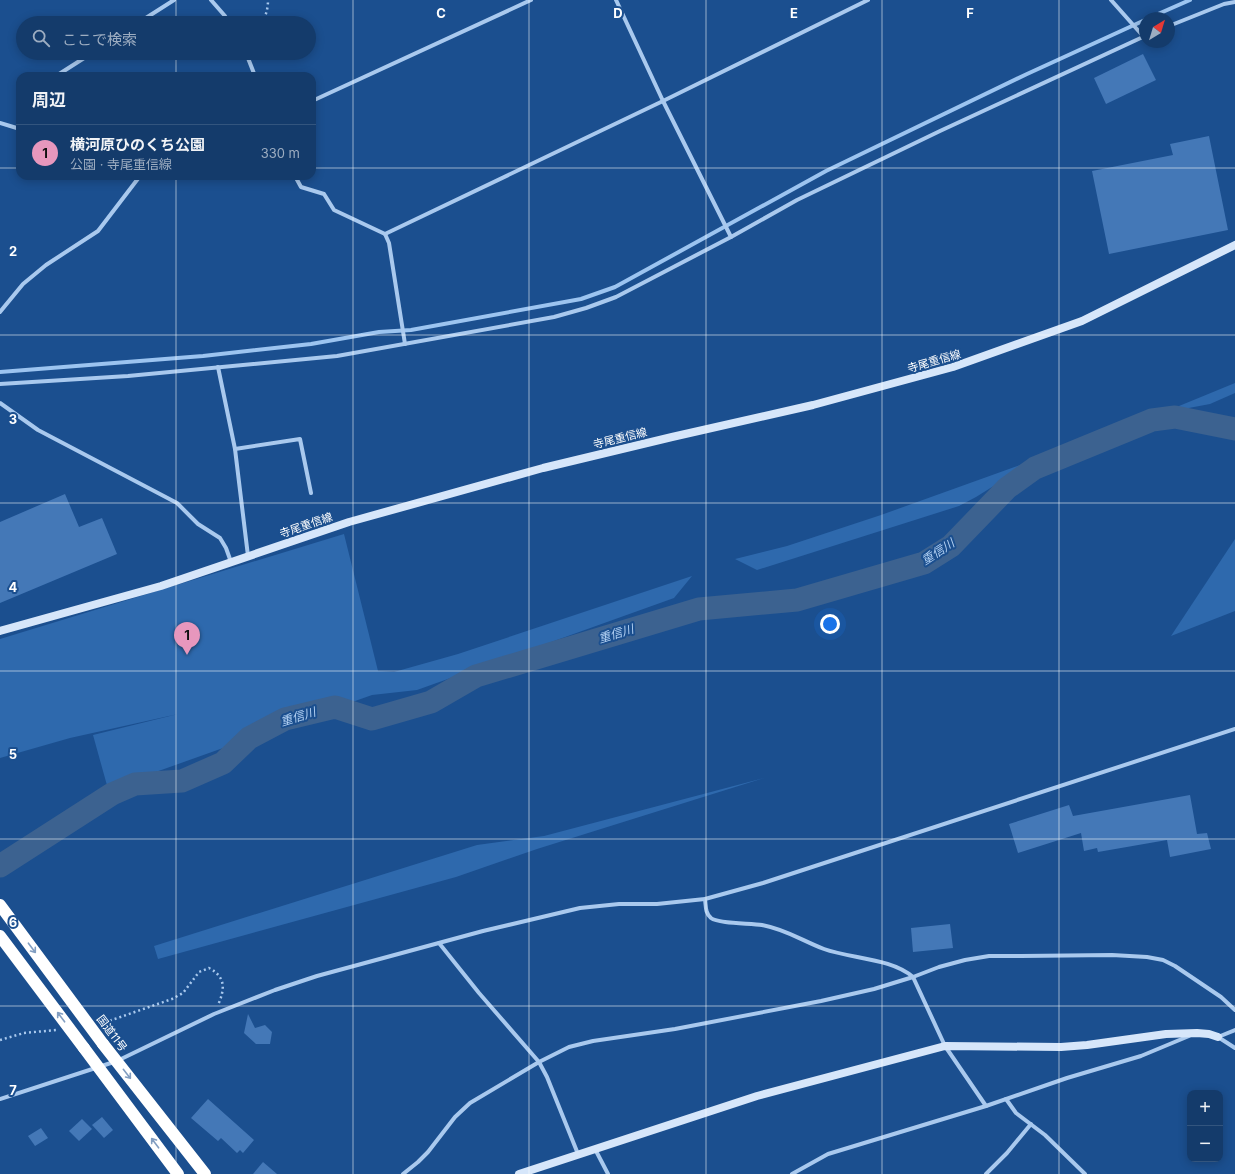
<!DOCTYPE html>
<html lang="ja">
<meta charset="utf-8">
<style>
:root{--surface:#143b6b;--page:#214673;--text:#f1f3f6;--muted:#9dadc1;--line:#33557e;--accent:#e797bd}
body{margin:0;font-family:Inter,"Noto Sans JP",sans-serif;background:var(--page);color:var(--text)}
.controls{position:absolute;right:12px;bottom:12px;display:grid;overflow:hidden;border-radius:8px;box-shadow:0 2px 10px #0003}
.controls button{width:36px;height:36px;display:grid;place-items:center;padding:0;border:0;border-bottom:1px solid var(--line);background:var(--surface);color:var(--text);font:20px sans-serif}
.compass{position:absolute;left:1139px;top:12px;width:36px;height:36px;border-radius:50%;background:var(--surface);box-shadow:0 2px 10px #0003;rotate:38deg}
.you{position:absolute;left:830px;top:624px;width:14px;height:14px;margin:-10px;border:3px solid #fff;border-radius:50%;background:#1a73e8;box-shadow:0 0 0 6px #1a73e833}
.badge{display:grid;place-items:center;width:26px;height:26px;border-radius:50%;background:var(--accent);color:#111;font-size:13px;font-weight:700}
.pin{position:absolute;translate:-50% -33px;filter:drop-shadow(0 1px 2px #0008)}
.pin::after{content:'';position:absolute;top:21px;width:14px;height:12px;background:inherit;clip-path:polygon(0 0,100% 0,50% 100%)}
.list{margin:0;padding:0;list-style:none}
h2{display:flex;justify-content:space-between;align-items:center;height:52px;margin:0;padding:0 16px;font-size:17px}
h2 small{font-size:13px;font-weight:400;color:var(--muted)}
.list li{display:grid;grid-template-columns:26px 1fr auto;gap:12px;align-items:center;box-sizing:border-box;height:56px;padding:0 16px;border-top:1px solid var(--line)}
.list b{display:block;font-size:15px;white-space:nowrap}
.list p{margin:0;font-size:13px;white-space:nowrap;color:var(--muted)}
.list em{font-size:13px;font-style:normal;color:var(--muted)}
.icon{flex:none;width:22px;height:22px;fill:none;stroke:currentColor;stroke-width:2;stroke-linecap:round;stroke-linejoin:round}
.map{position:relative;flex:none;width:1235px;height:1174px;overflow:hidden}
.search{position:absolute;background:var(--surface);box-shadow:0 2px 10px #0003;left:16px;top:16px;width:300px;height:44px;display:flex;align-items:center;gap:10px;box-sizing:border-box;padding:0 14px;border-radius:22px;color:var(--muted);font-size:15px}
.panel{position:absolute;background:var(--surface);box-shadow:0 2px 10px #0003;left:16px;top:72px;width:300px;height:108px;border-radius:12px}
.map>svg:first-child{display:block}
.green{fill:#2e69ad}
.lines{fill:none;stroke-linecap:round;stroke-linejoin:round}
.stream{stroke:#9cc4f0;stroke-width:4}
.river{stroke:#3c6290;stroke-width:23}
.building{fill:#4478b7}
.path{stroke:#a9c9ee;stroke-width:2.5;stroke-dasharray:2 3;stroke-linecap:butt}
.street{stroke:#a9c9ee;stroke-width:4}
.secondary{stroke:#d6e6fa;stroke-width:8}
.highway{stroke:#fff;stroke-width:12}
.highway-bridge{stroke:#fff;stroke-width:12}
.oneway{stroke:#829ec1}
.grid{fill:none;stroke:#fff;stroke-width:1;stroke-opacity:0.55}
.labels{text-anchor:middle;stroke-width:4;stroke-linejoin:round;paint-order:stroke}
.street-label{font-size:11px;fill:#fff;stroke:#1b4f8f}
.water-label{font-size:12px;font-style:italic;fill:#b5d3f5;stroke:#1b4f8f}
.grid-label{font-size:13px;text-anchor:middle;font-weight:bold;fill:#fff;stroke:#1b4f8f;stroke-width:4;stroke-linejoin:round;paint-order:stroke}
</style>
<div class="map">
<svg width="1235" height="1174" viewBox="0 0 1235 1174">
<rect width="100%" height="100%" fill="#1b4f8f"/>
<!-- green -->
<g class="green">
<polygon points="1235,383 1235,393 1210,404 1162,413"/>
<polygon points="1037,459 976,497 959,506 757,570 735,559 787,546 881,515"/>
<polygon points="344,534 378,671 394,672 458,654 692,576 674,598 417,690 372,695 108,789 93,735 178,714 70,738 0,758 0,639"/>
<polygon points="1235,539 1235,611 1171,636"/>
<polygon points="764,778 537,849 456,877 158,959 154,946 477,845 544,836"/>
</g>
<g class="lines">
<!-- stream -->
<g class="stream">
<polyline points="1149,18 1190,0"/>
<polyline points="0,372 203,356 311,344 379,332 411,330 581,299 615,287 826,171 1027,74 1145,20"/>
</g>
<!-- river -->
<polyline class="river" points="0,866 112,794 135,784 182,781 223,763 249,738 285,719 335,707 372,719 431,702 476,676 699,609 797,600 924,563 951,546 1007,488 1035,468 1152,420 1175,417 1235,429"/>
</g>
<!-- building -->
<g class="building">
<polygon points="1143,54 1156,80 1106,104 1094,78"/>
<polygon points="1209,136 1228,230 1109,254 1092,171 1173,155 1170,144"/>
<polygon points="65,494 79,527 102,518 117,554 0,603 0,522"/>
<polygon points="1190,795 1197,834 1207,833 1211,849 1170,857 1167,840 1098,852 1097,848 1084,851 1081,833 1018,853 1009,824 1069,805 1073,816"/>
<polygon points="950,924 953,948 913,952 911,928"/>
<polygon points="248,1014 255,1028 265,1025 272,1032 270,1044 256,1044 244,1033"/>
<polygon points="208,1099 254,1140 243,1153 240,1150 237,1153 221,1138 218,1141 191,1118"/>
<polygon points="102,1117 113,1130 104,1138 92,1125"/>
<polygon points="82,1119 92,1129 79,1141 69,1131"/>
<polygon points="41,1128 48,1138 35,1146 28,1136"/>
<polygon points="263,1162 277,1174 253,1174"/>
</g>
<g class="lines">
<!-- path -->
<g class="path">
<path d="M 261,23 C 266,17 268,8 268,0"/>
<path d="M 100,1022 L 109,1021 L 172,999 L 183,993 L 199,972 L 209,968 C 226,977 225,989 218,1005"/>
<polyline points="0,1040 24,1033 56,1030"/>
</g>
<!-- street -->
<g class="street">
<polyline points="211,0 225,16 228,23"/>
<polyline points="616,0 663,101 731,237"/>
<polyline points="1111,0 1143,36"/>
<polyline points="138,23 174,0"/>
<polyline points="1169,26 1224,4 1235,2"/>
<polyline points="246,53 255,76"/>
<polyline points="56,76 92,53"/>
<polyline points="312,101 531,0"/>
<polyline points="0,123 20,129"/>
<polyline points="295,176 301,187 324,194 334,210 385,234 663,101 868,0"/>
<polyline points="385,234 389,243 405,344"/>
<polyline points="0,312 23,284 46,265 98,231 140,176"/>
<polyline points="218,367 235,449 248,556"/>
<polyline points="0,384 128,376 337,356 554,317 586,308 616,297 731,237 797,200 940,131 1145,36"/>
<polyline points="0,403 38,430 177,503 198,524 220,538 226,548 231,562"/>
<polyline points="235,449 300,439 311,493"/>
<path d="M 705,899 C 706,906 705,913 711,918 C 719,924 751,923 762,925 C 785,929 803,941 824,949 C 852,959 891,958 913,977 L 945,1046 L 986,1106"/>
<polyline points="439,943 479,993 539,1062 547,1077 578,1154"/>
<polyline points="1218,1037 1235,1048"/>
<polyline points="1218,1037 1235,1030"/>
<polyline points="0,1099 117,1061 214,1014 275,990 317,976 483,931 580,908 619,904 657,904 705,899 763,883 1235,729"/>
<polyline points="1006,1099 1016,1113 1045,1135 1085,1174"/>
<polyline points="595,1149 608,1174"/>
<polyline points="403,1174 418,1162 428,1152 455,1117 470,1103 539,1062 569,1047 593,1041 675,1029 821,1001 874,989 913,977 939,967 965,960 989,956 1021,956 1112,955 1147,957 1163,960 1175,966 1221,997 1235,1010"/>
<polyline points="792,1174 828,1154 986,1106 1067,1078 1141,1056 1189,1036"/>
<polyline points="986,1174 1007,1153 1031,1124"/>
</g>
<!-- secondary -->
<g class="secondary">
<polyline points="0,631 161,586 349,522 543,468 672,437 813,405 953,367 1082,321 1235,245"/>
<polyline points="519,1174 757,1096 945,1046 1061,1047 1087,1045 1166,1034 1197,1033 1209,1034 1218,1037"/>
</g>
<!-- highway -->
<g class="highway">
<polyline points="103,1044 205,1174"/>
<polyline points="84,1048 178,1174"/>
</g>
<!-- highway-bridge -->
<g class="highway-bridge">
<polyline points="0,905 103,1044"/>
<polyline points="0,936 84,1048"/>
</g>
</g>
<!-- one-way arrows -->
<defs><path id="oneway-shaft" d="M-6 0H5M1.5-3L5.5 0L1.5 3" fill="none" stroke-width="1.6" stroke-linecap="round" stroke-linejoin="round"/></defs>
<g class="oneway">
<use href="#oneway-shaft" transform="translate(32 948) rotate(53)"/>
<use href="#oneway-shaft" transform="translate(61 1017) rotate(-127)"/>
<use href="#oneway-shaft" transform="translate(127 1074) rotate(52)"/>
<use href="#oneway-shaft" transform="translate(155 1143) rotate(-127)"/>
</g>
<!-- grid -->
<path class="grid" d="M 176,0 L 176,23M 353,0 L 353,1174M 529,0 L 529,1174M 706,0 L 706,1174M 882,0 L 882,1174M 1059,0 L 1059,1174M 176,53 L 176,76M 0,168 L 20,168M 312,168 L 1235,168M 176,176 L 176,1174M 0,335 L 1235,335M 0,503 L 1235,503M 0,671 L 1235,671M 0,839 L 1235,839M 0,1006 L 1235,1006"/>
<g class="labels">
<!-- street labels -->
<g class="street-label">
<text transform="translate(934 361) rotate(-16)" y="4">寺尾重信線</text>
<text transform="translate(620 438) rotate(-14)" y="4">寺尾重信線</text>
<text transform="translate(306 525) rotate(-19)" y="4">寺尾重信線</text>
<text transform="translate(112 1033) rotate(53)" y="4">国道11号</text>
</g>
<!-- water labels -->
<g class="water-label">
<text transform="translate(938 552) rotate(-33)" y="4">重信川</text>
<text transform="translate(616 634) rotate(-17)" y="4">重信川</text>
<text transform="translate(298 717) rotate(-17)" y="4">重信川</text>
</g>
</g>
<g class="grid-label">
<text x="441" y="18">C</text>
<text x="618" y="18">D</text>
<text x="794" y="18">E</text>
<text x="970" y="18">F</text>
<text x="13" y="256">2</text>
<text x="13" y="424">3</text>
<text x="13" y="592">4</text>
<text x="13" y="759">5</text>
<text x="13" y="927">6</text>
<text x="13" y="1095">7</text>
</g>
</svg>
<div class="controls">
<button>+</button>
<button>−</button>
</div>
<svg class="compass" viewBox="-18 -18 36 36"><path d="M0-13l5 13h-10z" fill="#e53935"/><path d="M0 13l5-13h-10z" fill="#9dadc1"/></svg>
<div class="you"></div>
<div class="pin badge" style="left:187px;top:655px">1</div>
<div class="search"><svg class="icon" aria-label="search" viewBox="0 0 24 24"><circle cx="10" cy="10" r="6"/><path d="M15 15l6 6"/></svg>ここで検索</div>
<section class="panel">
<h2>周辺<small></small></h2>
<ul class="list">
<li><span class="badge">1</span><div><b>横河原ひのくち公園</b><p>公園 · 寺尾重信線</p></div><em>330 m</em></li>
</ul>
</section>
</div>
